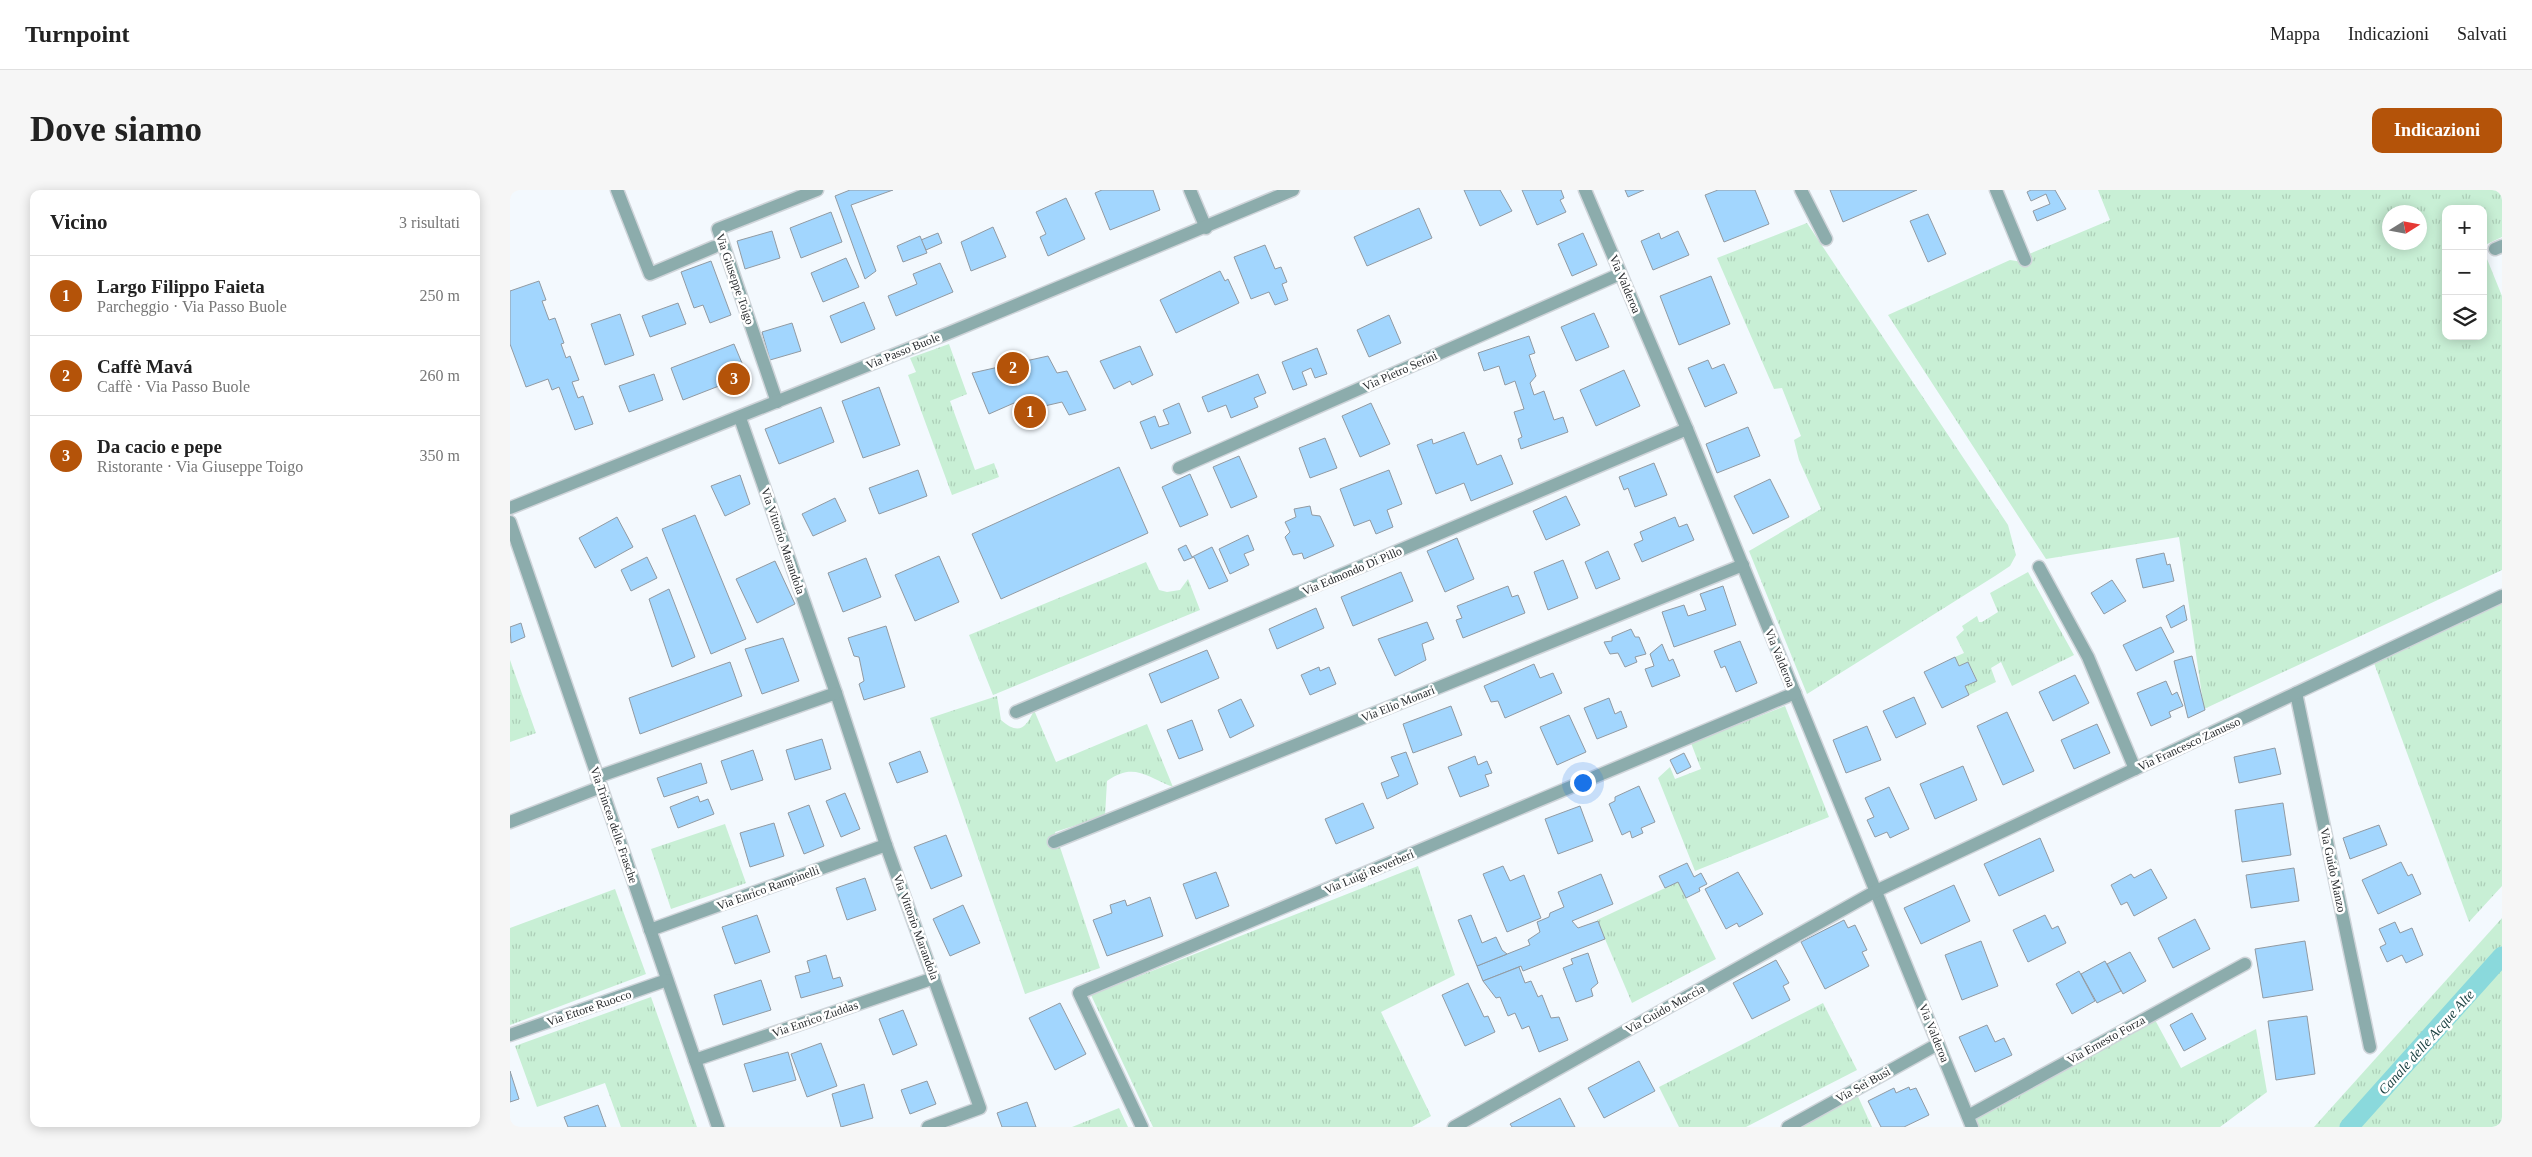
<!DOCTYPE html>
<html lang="it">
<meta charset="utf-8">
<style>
:root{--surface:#fff;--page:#f6f6f6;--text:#222;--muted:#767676;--line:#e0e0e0;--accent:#b45309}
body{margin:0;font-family:"Times New Roman",serif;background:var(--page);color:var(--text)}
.controls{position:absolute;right:15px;top:15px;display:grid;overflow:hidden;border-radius:10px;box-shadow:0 2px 12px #0003}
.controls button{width:45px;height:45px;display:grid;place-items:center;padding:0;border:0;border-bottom:1px solid var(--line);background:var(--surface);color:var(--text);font:25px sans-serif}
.compass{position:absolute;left:1872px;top:15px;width:45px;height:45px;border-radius:50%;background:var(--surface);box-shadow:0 2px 12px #0003;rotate:79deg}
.you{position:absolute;left:1072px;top:592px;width:18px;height:18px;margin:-12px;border:4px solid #fff;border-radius:50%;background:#1a73e8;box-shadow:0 0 0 8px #1a73e833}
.badge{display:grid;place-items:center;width:32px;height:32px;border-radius:50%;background:var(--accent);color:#fff;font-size:16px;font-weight:700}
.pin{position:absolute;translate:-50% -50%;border:2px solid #fff;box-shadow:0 1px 5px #0006}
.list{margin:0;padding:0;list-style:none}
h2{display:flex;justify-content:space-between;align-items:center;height:65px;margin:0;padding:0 20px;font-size:21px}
h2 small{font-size:16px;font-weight:400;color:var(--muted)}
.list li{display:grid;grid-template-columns:32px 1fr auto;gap:15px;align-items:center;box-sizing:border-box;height:80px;padding:0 20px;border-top:1px solid var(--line)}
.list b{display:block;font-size:19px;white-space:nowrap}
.list p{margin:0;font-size:16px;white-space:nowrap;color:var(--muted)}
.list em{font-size:16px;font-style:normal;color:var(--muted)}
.icon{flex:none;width:28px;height:28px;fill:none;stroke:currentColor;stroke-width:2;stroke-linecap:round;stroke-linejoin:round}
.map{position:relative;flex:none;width:1992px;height:937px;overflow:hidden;border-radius:10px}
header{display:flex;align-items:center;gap:30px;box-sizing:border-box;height:70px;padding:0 25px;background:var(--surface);border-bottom:1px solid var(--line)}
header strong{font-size:24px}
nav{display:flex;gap:28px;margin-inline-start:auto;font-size:18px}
.intro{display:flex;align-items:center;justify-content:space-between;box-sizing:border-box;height:120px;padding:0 30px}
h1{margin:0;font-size:35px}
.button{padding:12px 22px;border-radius:10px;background:var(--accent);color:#fff;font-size:18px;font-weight:700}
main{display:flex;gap:30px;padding:0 30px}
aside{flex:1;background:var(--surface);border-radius:10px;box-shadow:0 2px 12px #0003}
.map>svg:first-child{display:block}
.grass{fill:url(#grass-tufts);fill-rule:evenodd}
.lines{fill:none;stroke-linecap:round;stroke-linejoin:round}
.canal{stroke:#8ad9dc;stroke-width:19}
.building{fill:#a2d6fe;stroke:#919aa2}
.minor-casing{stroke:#cfd4d9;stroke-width:15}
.minor{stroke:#8cacac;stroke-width:12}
.labels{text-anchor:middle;stroke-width:5;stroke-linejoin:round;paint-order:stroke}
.street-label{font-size:12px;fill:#292c2f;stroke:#fff}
.water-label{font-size:14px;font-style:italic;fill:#183e3f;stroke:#fff}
</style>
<header>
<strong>Turnpoint</strong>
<nav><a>Mappa</a><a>Indicazioni</a><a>Salvati</a></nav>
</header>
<div class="intro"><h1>Dove siamo</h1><a class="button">Indicazioni</a></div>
<main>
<aside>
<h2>Vicino<small>3 risultati</small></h2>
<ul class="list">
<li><span class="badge">1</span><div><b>Largo Filippo Faieta</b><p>Parcheggio · Via Passo Buole</p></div><em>250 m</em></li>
<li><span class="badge">2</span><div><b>Caffè Mavá</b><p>Caffè · Via Passo Buole</p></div><em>260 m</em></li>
<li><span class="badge">3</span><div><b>Da cacio e pepe</b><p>Ristorante · Via Giuseppe Toigo</p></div><em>350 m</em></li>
</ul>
</aside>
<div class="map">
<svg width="1992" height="937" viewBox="0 0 1992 937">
<defs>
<pattern id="grass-tufts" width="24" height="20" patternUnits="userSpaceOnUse" patternTransform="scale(1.25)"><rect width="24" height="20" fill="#c8efd5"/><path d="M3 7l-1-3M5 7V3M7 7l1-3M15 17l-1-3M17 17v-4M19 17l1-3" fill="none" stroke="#accdb7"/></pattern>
</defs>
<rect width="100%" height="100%" fill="#f3f9fe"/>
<!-- grass -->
<g class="grass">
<path d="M 1588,0 L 1992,0 L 1992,47 L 1973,56 L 1973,19 L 1936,19 L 1936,146 L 1973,146 L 1973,59 L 1992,106 L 1992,380 L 1694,519 L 1669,347 L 1536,369 L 1378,125 L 1500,70 L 1519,73 L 1519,64 L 1600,30 ZM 1880,22 L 1910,22 L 1910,52 L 1880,52 Z"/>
<polygon points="1297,33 1498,335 1506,365 1500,376 1485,386 1297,504 1239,361 1311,319 1289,270 1284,250 1291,246 1272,198 1264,199 1207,68"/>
<polygon points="439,154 457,204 440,211 465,280 484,273 489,287 442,305 398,185 406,182 400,168"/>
<polygon points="636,372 649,400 657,402 670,400 678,389 690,420 483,505 459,445"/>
<polygon points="1518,382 1564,465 1502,496 1491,472 1481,478 1486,492 1459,505 1455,496 1467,490 1458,472 1449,476 1445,467 1454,463 1446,447 1454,440 1452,436 1467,426 1469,432 1472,432 1488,422 1480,403"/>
<polygon points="1992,413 1992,696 1959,732 1864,473"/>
<polygon points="0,470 26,543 0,552"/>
<path d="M 487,506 L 491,530 C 508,545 516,539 524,520 L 546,572 L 637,534 L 663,597 C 636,586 623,572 597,591 L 595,626 L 545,642 L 590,778 L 515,804 L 420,528 Z"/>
<polygon points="1275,516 1319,627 1185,681 1148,588 1160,577 1165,589 1191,579 1181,553"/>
<polygon points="215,634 236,693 161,719 141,659"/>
<polygon points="908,676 945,785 871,822 921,926 902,937 643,937 581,805"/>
<polygon points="1168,692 1206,769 1122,813 1087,730"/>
<polygon points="105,699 136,784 0,835 0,738"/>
<polygon points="1992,728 1992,937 1804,937"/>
<polygon points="141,807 187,937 111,937 95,893 27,917 5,856"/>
<polygon points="1313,813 1347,880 1236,937 1169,937 1149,897"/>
<polygon points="1644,828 1671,878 1746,839 1757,902 1710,937 1464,937 1460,927"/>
<polygon points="1345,900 1362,937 1273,937"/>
<polygon points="609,918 618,937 562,937"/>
</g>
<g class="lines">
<!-- canal -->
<polyline class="canal" points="1839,937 1992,766"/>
</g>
<!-- building -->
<g class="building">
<polygon points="340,0 383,0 341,15 366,81 355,89 325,6"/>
<polygon points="592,0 643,0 650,20 600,40 585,3"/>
<polygon points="954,0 990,0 1002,21 970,36"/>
<polygon points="1012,0 1051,0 1054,8 1050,10 1056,22 1027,35"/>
<polygon points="1115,0 1134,0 1118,7"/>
<polygon points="1208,0 1245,0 1259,34 1214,52 1195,5"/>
<polygon points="1320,0 1407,0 1333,32"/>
<polygon points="1521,0 1545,0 1556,19 1527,31 1523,21 1540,14 1536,4 1521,11 1517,2"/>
<polygon points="556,8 575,49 538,66 530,47 536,44 526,22"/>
<polygon points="909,18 922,48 857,76 844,47"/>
<polygon points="321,22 332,52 291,68 280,38"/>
<polygon points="1418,24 1436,64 1418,72 1400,31"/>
<polygon points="483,37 496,67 461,81 451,52"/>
<polygon points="262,41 270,68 235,79 227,51"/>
<polygon points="1168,41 1179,65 1143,80 1131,51 1149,43 1151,49"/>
<polygon points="428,43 432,53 416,60 411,50"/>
<polygon points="1073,43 1087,75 1062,86 1048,54"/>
<polygon points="410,46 417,63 393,72 387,56"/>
<polygon points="755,55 765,79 771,77 777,92 772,94 778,110 765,115 759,102 741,109 724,67"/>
<polygon points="336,68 349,97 313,112 301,83"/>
<polygon points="201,71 221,125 200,133 193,115 184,118 171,82"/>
<polygon points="430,73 443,102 386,126 378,106 407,94 403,84"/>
<polygon points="710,81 715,91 718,89 729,113 666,143 650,110"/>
<polygon points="1201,86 1220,134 1169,155 1150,106"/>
<polygon points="29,91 36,110 32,111 39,130 45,128 54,153 51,154 56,168 60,166 69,190 62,192 68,208 73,206 83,234 65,240 49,197 42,200 38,189 16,197 0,154 0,101"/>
<polygon points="354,112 365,139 331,153 320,126"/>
<polygon points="168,113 176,134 140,147 132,126"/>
<polygon points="1084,123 1099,157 1066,171 1051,137"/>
<polygon points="110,124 124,165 95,175 81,134"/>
<polygon points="879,125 891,153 859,167 847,140"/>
<polygon points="282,133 291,161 260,170 252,142"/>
<polygon points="1019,146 1025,163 1019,165 1026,186 1020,193 1024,205 1034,201 1044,230 1053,227 1058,242 1011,259 1008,249 1012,247 1004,222 1014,219 1005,191 995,195 989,176 974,181 968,163"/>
<polygon points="224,154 237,185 173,210 161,178"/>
<polygon points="630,156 643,185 622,195 620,191 604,199 590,171"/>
<polygon points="807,158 817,184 805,188 801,178 792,182 797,195 783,200 772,172"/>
<polygon points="538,166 547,183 557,181 576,220 559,225 552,212 517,220 504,213 479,224 462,183"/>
<polygon points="1198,170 1202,179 1214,174 1227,203 1195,217 1178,178"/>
<polygon points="1114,180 1130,216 1086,236 1070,200"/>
<polygon points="144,184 153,210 119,222 109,196"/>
<polygon points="748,184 756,203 744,208 748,217 721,228 716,215 698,222 692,207"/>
<polygon points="369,197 390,255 353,268 332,211"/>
<polygon points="669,213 681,243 641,259 630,232 645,226 649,237 659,234 653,220"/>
<polygon points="861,213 880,254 850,267 832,226"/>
<polygon points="311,217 324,252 269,274 255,239"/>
<polygon points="1238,237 1250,266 1207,283 1196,254"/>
<polygon points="954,242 967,275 991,265 1003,294 961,311 954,293 926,304 907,255 922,249 923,254"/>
<polygon points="815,248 827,278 800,288 789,258"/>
<polygon points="729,266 747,307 721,318 703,277"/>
<polygon points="1144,273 1157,305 1125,317 1118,298 1114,300 1109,287"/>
<polygon points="609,277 638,343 491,409 462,344"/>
<polygon points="408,280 417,306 369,324 359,298"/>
<polygon points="879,280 892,314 877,320 883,337 866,344 860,330 844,336 830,299"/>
<polygon points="680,284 698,325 670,337 652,297"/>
<polygon points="230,285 240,314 215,326 201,296"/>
<polygon points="1260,289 1279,327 1243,344 1224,306"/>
<polygon points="1056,306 1070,335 1036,350 1023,321"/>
<polygon points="325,308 336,331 303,346 292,324"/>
<polygon points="800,316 802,325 810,326 824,356 794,369 792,363 783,365 775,347 780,342 775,332 786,327 784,319"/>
<polygon points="185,325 236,449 201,464 152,339"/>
<polygon points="107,327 123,357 85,378 69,348"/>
<polygon points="1165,327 1169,337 1177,334 1184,350 1132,372 1124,354 1133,350 1130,342"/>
<polygon points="738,345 744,360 734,364 739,375 720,384 709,359"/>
<polygon points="947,348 964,389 935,402 917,361"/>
<polygon points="676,355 682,367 702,357 718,391 699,399 684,367 674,371 668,359"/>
<polygon points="1098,361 1110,389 1086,399 1075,372"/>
<polygon points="1654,363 1657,375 1660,374 1664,391 1633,398 1626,369"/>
<polygon points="429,366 449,412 405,431 385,385"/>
<polygon points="137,367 147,388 121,401 111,380"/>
<polygon points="356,368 371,407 333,422 318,383"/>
<polygon points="1053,370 1068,408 1038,420 1024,382"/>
<polygon points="265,371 285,414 247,433 226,389"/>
<polygon points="891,382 903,411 843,436 831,407"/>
<polygon points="1602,390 1616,411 1594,424 1581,403"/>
<polygon points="998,396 1002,407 1008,405 1015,423 953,448 946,430 952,428 947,416"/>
<polygon points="1213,396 1226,435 1164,457 1152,422 1174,415 1178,426 1196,420 1190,404"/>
<polygon points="159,399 185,467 162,477 139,409"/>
<polygon points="1674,415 1677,430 1661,438 1656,426"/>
<polygon points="806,418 814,438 767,459 759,439"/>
<polygon points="917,432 924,449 912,454 916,470 885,486 868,449"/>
<polygon points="11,433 15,447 1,453 0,437"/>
<polygon points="376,436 395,497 354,510 349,494 354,491 349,467 344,466 338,448"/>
<polygon points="1651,437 1664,462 1626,481 1613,455"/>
<polygon points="1121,439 1125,447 1129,447 1136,464 1125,467 1127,472 1115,477 1108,463 1100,464 1094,452 1102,451 1102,447"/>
<polygon points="273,448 289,491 252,504 235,459"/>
<polygon points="1230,451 1247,493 1226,502 1215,476 1211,478 1204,461"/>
<polygon points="1152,454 1159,471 1163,469 1170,486 1142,497 1135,479 1144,476 1140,464"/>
<polygon points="697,460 709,488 651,513 639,484"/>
<polygon points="1682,466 1695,520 1678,528 1664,471"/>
<polygon points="1445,467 1449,476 1458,472 1467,491 1455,496 1459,505 1432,518 1414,482"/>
<polygon points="220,472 232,506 130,544 119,508"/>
<polygon points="1024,474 1030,488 1043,483 1052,503 995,528 988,511 981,512 974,496"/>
<polygon points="809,477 810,481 819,477 826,494 800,505 791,485"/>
<polygon points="1565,485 1579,513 1543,531 1529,502"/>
<polygon points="1656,491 1662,505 1667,502 1673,516 1659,522 1661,527 1641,536 1627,503"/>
<polygon points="1404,507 1416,534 1386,548 1373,521"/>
<polygon points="1099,508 1105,524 1111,521 1117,537 1087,549 1074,518"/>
<polygon points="731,509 744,536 720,548 708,520"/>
<polygon points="941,516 952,545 903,563 893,534"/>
<polygon points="1497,522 1524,581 1493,595 1467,536"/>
<polygon points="1059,525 1076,562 1047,575 1030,537"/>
<polygon points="682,530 693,560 669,569 657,540"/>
<polygon points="1587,534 1600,563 1564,579 1551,550"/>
<polygon points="1357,536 1371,570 1336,583 1323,550"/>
<polygon points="312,549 321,579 285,590 276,560"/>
<polygon points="1765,558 1771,584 1729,593 1724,567"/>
<polygon points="243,560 253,590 221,600 211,571"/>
<polygon points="410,561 418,582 387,593 379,573"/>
<polygon points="896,562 908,594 877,609 871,593 889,586 881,567"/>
<polygon points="1174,563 1181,577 1167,584 1160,570"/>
<polygon points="965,566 968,575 977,571 982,583 975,585 979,596 950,607 938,577"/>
<polygon points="191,573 197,593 154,607 147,588"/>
<polygon points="1453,576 1467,610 1425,629 1410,594"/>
<polygon points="1129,596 1145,632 1131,638 1133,643 1122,648 1120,641 1112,645 1099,614 1105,611 1105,607"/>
<polygon points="1379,597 1399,639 1380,648 1377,642 1365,647 1357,630 1364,627 1355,608"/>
<polygon points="335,603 350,639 331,647 316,611"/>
<polygon points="188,606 190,612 198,609 204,624 168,638 160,617"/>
<polygon points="853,613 864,638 826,654 815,629"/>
<polygon points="1773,613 1781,665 1732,672 1725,620"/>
<polygon points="299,615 314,656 294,664 278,623"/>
<polygon points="1070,616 1083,651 1048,664 1035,629"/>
<polygon points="264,633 274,666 240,677 230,643"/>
<polygon points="1869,635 1877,655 1840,669 1833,648"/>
<polygon points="436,645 452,686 421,699 404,657"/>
<polygon points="1530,648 1544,681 1489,706 1474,674"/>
<polygon points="1891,672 1898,686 1902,684 1911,704 1868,724 1852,690"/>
<polygon points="1177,673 1184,687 1191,683 1197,694 1189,698 1190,701 1176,708 1168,692 1155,698 1149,686"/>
<polygon points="993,676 1000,691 1014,685 1031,728 997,742 973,684"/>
<polygon points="1784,678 1789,711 1741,718 1736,685"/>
<polygon points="1641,679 1657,708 1624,726 1617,712 1611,715 1601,695 1621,684 1624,688"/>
<polygon points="706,682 719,716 686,729 673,694"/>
<polygon points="1228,682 1253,724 1229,737 1227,733 1216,739 1195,699"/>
<polygon points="1091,684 1103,714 1062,731 1068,738 1088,731 1095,749 1013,781 1011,776 973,791 967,776 1020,755 1018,750 1030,742 1027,732 1039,727 1040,723 1054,717 1048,702"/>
<polygon points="355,688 366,720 337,730 326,698"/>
<polygon points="1444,695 1460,731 1411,754 1394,718"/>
<polygon points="640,707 653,746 597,766 583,730 602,723 600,715 615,710 617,716"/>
<polygon points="453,715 470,753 440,766 423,729"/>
<polygon points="247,725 260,762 225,774 212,737"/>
<polygon points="961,725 972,753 986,747 992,760 997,764 967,776 948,730"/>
<polygon points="1535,725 1542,739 1548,736 1556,753 1518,772 1503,740"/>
<polygon points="1685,729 1700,759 1663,778 1648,748"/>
<polygon points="1334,730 1338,738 1345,735 1357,760 1352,762 1359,776 1315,799 1291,752"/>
<polygon points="1885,732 1890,743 1902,738 1913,765 1896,773 1892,765 1877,772 1870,757 1876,754 1869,739"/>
<polygon points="1471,751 1488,796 1452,810 1435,765"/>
<polygon points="1795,751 1803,800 1753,808 1745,759"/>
<polygon points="1620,762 1636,791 1613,804 1597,774"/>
<polygon points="1078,763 1088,793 1081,799 1083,806 1066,812 1053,778 1063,774 1061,769"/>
<polygon points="316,765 323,789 330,787 333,796 291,808 285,786 300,782 297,771"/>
<polygon points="1266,770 1279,793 1273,796 1280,810 1242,829 1223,793"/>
<polygon points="1595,771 1611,801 1587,813 1571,784"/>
<polygon points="1009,777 1015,793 1021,791 1028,807 1032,805 1041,828 1049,827 1058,850 1029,862 1019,836 1012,839 1005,823 998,826 990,807 986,808 973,791"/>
<polygon points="1569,781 1585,811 1562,824 1546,794"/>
<polygon points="251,790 261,820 213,835 204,805"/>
<polygon points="958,793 974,827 978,826 985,842 955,856 932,805"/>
<polygon points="550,813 576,864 545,880 519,828"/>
<polygon points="393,820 407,855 383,865 369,829"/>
<polygon points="1682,823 1696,849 1674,861 1660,835"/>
<polygon points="1797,826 1805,884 1766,890 1758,831"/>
<polygon points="1477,835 1485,852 1494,848 1502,865 1465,882 1449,847"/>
<polygon points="311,853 327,896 297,907 281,864"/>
<polygon points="278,862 286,890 243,902 234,874"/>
<polygon points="1129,871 1145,901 1094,928 1078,898"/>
<polygon points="0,881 9,909 0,912"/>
<polygon points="417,891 426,914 400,924 391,900"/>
<polygon points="354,894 363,928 331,937 322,904"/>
<polygon points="1399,897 1400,900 1406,898 1419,925 1394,937 1371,937 1358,911 1384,898 1386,903"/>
<polygon points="1050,908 1065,937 1002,937 1000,934"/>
<polygon points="517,912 526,937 492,937 487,923"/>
<polygon points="88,915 96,937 58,937 54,927"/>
</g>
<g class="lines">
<!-- minor casing -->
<g class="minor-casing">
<g id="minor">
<polyline points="107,0 140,84 204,57"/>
<polyline points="680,0 696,38"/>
<polyline points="1075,0 1177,239 1462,937"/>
<polyline points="1291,0 1316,49"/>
<polyline points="1486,0 1515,70"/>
<polyline points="1985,59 1992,56"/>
<polyline points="267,212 208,39 307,0"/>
<polyline points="230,228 326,503 376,655 470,918 418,937"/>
<polyline points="669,278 1110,84"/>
<polyline points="0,318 441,142 783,0"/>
<polyline points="0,332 208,937"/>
<polyline points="1529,377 1578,467 1625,579"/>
<polyline points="1786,503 1860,857"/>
<polyline points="506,522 1177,239"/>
<polyline points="87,587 326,503"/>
<polyline points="0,632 91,597"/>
<polyline points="544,652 1233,375"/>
<polyline points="140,740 376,655"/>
<polyline points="0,845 157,790"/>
<polyline points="185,870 424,788"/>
<polyline points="1458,926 1735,774"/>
<polyline points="632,937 569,803 1285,503"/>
<polyline points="944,937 1366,701 1992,406"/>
<polyline points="1278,937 1428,854"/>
</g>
</g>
<!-- minor -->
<use href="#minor" class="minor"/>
</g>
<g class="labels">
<!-- street labels -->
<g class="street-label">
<text transform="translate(225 89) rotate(71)" y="4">Via Giuseppe Toigo</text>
<text transform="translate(1115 94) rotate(67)" y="4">Via Valderoa</text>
<text transform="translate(393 161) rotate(-22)" y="4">Via Passo Buole</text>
<text transform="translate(890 181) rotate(-24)" y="4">Via Pietro Serini</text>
<text transform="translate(273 351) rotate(71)" y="4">Via Vittorio Marandola</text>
<text transform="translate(842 381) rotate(-23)" y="4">Via Edmondo Di Pillo</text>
<text transform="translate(1270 468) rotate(68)" y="4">Via Valderoa</text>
<text transform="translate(888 514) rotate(-22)" y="4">Via Elio Monari</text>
<text transform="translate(1679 554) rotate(-25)" y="4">Via Francesco Zanusso</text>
<text transform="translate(104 635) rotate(71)" y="4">Via Trincea delle Frasche</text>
<text transform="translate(1823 680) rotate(78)" y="4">Via Guido Manzo</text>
<text transform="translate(859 682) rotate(-23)" y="4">Via Luigi Reverberi</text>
<text transform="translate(258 698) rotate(-20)" y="4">Via Enrico Rampinelli</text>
<text transform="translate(406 737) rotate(70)" y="4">Via Vittorio Marandola</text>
<text transform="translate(79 818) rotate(-19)" y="4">Via Ettore Ruocco</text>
<text transform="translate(1155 819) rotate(-29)" y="4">Via Guido Moccia</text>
<text transform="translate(305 829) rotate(-19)" y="4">Via Enrico Zuddas</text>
<text transform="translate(1424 843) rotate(68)" y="4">Via Valderoa</text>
<text transform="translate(1596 850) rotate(-29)" y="4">Via Ernesto Forza</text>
<text transform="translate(1353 895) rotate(-29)" y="4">Via Sei Busi</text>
</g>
<!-- water labels -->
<g class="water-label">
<text transform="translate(1916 852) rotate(-48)" y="5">Canale delle Acque Alte</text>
</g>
</g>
</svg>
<div class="controls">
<button>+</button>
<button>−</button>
<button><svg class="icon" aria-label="layers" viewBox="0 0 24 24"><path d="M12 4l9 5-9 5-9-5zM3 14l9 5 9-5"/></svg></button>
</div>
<svg class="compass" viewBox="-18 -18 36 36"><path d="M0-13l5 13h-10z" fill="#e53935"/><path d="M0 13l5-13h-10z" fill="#767676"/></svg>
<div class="you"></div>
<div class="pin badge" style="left:520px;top:222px">1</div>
<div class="pin badge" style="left:503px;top:178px">2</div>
<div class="pin badge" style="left:224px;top:189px">3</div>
</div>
</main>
